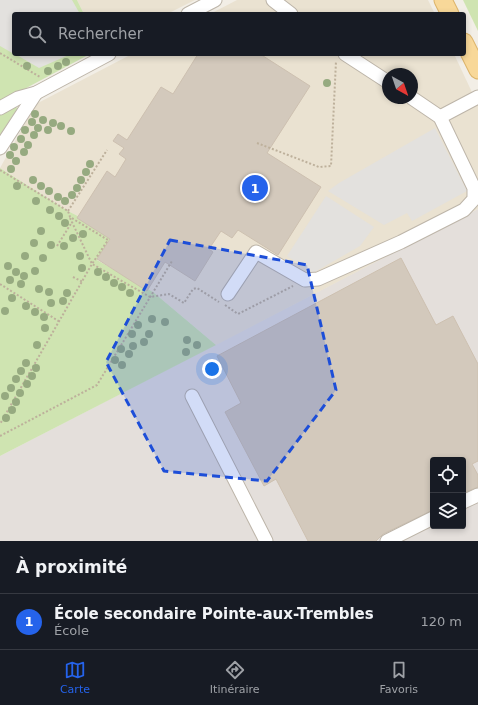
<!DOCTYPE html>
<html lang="fr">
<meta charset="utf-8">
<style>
:root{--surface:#171b24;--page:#242831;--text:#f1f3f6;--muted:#9ea1a6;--line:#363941;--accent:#2563eb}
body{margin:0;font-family:"DejaVu Sans",sans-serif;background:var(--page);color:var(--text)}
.controls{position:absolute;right:12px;bottom:12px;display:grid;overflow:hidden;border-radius:4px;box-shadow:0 2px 6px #0003}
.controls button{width:36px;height:36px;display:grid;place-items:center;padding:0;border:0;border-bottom:1px solid var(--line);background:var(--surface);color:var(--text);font:20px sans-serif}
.compass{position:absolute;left:382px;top:68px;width:36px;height:36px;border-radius:50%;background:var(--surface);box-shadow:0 2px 6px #0003;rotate:140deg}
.you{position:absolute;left:212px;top:369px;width:14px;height:14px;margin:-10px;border:3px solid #fff;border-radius:50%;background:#1a73e8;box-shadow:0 0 0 6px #1a73e833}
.badge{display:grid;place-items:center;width:26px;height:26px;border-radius:50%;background:var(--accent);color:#fff;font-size:13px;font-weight:700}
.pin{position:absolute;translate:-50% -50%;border:2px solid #fff;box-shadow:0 1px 4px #0006}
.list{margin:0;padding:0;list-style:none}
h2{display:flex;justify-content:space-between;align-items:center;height:52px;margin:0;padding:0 16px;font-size:17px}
h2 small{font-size:13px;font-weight:400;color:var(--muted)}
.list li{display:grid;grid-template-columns:26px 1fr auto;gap:12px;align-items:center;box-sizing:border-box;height:56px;padding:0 16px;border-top:1px solid var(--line)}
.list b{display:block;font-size:15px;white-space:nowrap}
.list p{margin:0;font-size:13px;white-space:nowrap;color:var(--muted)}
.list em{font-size:13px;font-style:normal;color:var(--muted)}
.icon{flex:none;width:22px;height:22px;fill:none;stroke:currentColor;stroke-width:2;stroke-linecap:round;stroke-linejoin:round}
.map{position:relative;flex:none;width:478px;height:541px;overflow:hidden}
.search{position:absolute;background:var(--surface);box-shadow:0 2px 6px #0003;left:12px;right:12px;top:12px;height:44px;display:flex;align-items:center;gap:10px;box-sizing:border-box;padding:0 14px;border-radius:4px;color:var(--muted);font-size:15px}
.sheet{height:108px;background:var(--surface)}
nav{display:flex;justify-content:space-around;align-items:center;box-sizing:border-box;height:56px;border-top:1px solid var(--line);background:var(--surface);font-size:11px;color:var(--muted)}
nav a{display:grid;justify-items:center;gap:2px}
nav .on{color:var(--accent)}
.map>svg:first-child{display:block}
.industrial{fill:#e4dfdb;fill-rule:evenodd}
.education{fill:#eae2d1;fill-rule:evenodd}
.green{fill:#cfe4b1}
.parking{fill:#e3e1de}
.building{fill:#d3c9bc;stroke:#cdc0b0}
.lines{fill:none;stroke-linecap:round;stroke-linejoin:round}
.minor-casing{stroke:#bdb5a9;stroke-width:15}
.major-casing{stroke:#dcb46a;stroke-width:19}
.path{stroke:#bdb09b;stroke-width:2;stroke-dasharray:2 2;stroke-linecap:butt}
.minor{stroke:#fff;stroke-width:13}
.major{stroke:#f8d899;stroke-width:17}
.tree{fill:#96aa80}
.marked{fill:#1d4ed8;fill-opacity:0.2;stroke:#1d4ed8;stroke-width:3;stroke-dasharray:8 5;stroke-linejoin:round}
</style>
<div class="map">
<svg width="478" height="541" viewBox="0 0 478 541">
<rect width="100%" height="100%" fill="#f2eee6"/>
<!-- industrial -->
<path class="industrial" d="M 478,209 L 478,541 L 0,541 L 0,456 ZM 433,460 L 463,460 L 463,526 L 433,526 Z"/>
<!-- education -->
<g class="education">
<polygon points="77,0 195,0 167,14 84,14"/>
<polygon points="237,0 428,0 435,14 210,14"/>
<path d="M 132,54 L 454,54 L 478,105 L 478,209 L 216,345 L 153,292 L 97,259 L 113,234 L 68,211 L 0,168 L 36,104 ZM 388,74 L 412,74 L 412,98 L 388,98 Z"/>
</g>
<!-- green -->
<g class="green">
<polygon points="0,0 77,0 84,14 14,14 14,54 90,54 0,102"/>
<polygon points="463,0 478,0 478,31"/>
<polygon points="16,105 17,109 0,135 0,114"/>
<polygon points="0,168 68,211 113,234 97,260 153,292 216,345 0,456"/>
</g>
<!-- parking -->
<g class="parking">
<polygon points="0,0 72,0 80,14 14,14 14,54 0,46"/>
<polygon points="15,54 71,54 39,68"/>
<polygon points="435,128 467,191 412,221 407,213 384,225 328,191 339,183"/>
<polygon points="326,196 374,227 360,246 313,273 287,256"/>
</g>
<!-- building -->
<g class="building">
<polygon points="198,54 260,54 310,86 267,153 321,187 278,255 238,230 232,238 221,231 209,249 213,252 195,281 165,262 147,291 97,259 110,239 77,218 107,171 115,177 126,159 119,154 124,148 113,141 118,134 127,140 161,87 173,94"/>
<polygon points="401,258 436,325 453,316 478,364 478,461 472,464 478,475 478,487 463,493 463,460 433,460 433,510 383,534 376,541 308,541 276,479 264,486 225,412 241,403 217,356"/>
</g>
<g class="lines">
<!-- minor casing -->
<g class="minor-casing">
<g id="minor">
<polyline points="273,0 291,14"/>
<polyline points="188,14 215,0"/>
<polyline points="345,54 388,82"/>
<polyline points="0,108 18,98 36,93 109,54"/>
<polyline points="440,117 478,97"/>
<polyline points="0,148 36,93"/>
<polyline points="228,294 256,252 305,280 318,279 401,242 464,210 474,199 474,188 440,117 412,98"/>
<polyline points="192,396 266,541"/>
<polyline points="463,502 478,495"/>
<polyline points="387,541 433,518"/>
</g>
</g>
<!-- major casing -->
<g class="major-casing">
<g id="major">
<polyline points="443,0 450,14"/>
<polyline points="464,42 478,70"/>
</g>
</g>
<!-- path -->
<g class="path">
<polyline points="0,53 40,77"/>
<polyline points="262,55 263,54"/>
<polyline points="257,143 319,167 331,166 336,61"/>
<polyline points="0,170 68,211 70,217 108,240 92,264 0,424"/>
<polyline points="68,211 107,150"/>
<polyline points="70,218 92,264 150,297 169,294 184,303 193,289 197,288 219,302"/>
<polyline points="57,246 72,222"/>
<polyline points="73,277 83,282"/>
<polyline points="0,284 60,322"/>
<polyline points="225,305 238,314 293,286"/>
<polyline points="0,436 97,385 172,261"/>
</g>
<!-- minor -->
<use href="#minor" class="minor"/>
<!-- major -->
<use href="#major" class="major"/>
</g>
<!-- trees -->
<g class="tree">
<circle cx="66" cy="62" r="4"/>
<circle cx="27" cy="66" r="4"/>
<circle cx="58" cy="66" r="4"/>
<circle cx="48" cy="71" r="4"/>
<circle cx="327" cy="83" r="4"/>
<circle cx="35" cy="114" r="4"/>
<circle cx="43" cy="120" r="4"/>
<circle cx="32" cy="122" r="4"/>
<circle cx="53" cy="123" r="4"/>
<circle cx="61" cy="126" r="4"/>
<circle cx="38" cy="128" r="4"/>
<circle cx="25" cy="130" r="4"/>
<circle cx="48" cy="130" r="4"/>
<circle cx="71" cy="131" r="4"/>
<circle cx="34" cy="135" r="4"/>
<circle cx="21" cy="139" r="4"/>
<circle cx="28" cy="145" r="4"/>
<circle cx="14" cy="147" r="4"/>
<circle cx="24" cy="152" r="4"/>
<circle cx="10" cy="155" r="4"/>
<circle cx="16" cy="161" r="4"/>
<circle cx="90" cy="164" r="4"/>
<circle cx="11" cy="169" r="4"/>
<circle cx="86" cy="172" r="4"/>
<circle cx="33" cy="180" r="4"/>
<circle cx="81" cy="180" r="4"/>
<circle cx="17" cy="186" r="4"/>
<circle cx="41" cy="186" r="4"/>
<circle cx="77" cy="188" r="4"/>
<circle cx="49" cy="191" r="4"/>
<circle cx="72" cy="195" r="4"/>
<circle cx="58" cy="197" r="4"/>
<circle cx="36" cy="201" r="4"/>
<circle cx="65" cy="201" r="4"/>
<circle cx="50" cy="210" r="4"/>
<circle cx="59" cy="216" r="4"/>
<circle cx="65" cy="223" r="4"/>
<circle cx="41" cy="231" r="4"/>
<circle cx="83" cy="234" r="4"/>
<circle cx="73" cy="238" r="4"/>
<circle cx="34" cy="243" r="4"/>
<circle cx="51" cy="245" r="4"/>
<circle cx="64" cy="246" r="4"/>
<circle cx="25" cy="256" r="4"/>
<circle cx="80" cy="256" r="4"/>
<circle cx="43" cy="258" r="4"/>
<circle cx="8" cy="266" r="4"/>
<circle cx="82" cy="268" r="4"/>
<circle cx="35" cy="271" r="4"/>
<circle cx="16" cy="272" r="4"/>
<circle cx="98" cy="272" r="4"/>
<circle cx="24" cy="276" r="4"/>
<circle cx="106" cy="277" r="4"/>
<circle cx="10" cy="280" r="4"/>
<circle cx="114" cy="283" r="4"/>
<circle cx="21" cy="284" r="4"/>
<circle cx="122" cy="287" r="4"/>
<circle cx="39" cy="289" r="4"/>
<circle cx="49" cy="292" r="4"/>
<circle cx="67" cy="293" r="4"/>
<circle cx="130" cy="293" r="4"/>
<circle cx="12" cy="298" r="4"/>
<circle cx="63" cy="301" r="4"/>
<circle cx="51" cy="303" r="4"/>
<circle cx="26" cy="306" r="4"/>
<circle cx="5" cy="311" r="4"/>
<circle cx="35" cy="312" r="4"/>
<circle cx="44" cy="317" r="4"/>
<circle cx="152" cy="319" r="4"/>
<circle cx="165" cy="322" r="4"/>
<circle cx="138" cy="325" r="4"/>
<circle cx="45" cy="328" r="4"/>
<circle cx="132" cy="334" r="4"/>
<circle cx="149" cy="334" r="4"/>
<circle cx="187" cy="340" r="4"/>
<circle cx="144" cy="342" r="4"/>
<circle cx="37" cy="345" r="4"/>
<circle cx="197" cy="345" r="4"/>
<circle cx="133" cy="346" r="4"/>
<circle cx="121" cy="349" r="4"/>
<circle cx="186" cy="352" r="4"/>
<circle cx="129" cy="354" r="4"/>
<circle cx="115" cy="360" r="4"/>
<circle cx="26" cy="363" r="4"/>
<circle cx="122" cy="365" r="4"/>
<circle cx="36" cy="368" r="4"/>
<circle cx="21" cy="371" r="4"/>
<circle cx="32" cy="376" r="4"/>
<circle cx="16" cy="379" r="4"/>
<circle cx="27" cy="384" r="4"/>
<circle cx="11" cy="388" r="4"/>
<circle cx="20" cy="393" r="4"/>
<circle cx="5" cy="396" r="4"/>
<circle cx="16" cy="402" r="4"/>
<circle cx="12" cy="410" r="4"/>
<circle cx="6" cy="418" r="4"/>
</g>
<!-- marked area -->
<path class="marked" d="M 170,240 L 307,265 L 336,390 L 267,481 L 164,471 L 106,362 Z"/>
</svg>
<div class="controls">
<button><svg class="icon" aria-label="locate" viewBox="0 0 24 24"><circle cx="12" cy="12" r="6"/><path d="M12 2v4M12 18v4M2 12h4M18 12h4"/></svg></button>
<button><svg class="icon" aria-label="layers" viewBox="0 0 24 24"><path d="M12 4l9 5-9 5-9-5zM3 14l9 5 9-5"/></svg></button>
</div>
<svg class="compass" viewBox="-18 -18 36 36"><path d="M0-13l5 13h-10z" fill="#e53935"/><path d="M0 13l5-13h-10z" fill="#9ea1a6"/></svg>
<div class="you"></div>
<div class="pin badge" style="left:255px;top:188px">1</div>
<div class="search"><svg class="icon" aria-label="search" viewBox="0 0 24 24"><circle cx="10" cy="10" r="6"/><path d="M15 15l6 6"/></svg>Rechercher</div>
</div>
<section class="sheet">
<h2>À proximité<small></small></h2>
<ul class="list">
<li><span class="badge">1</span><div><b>École secondaire Pointe-aux-Trembles</b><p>École</p></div><em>120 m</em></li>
</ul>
</section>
<nav>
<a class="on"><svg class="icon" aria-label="map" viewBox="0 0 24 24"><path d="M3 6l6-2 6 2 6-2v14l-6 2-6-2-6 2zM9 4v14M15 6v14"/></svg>Carte</a>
<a><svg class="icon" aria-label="directions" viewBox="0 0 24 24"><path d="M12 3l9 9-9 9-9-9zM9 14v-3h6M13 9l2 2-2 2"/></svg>Itinéraire</a>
<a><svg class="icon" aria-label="saved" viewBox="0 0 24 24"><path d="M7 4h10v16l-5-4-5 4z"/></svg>Favoris</a>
</nav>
